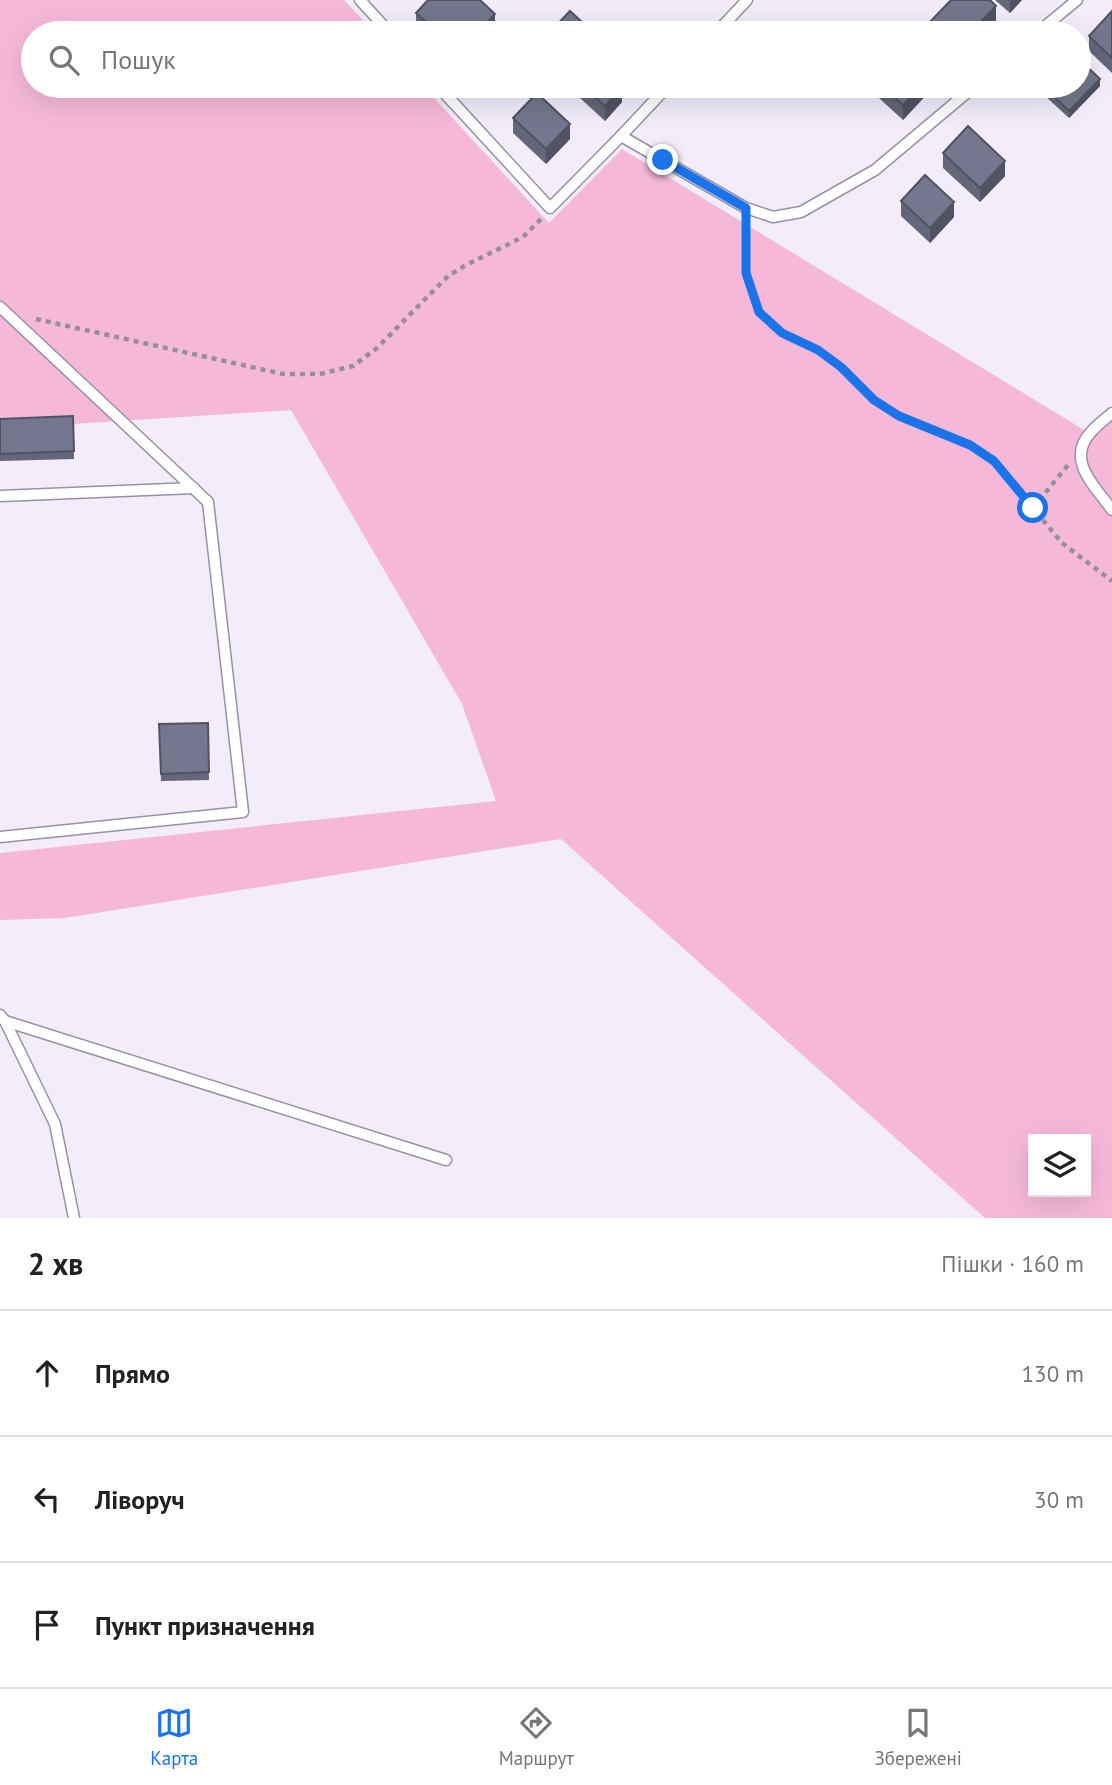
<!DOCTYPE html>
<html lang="uk">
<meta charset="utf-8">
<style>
:root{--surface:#fff;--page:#f2f2f2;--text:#222;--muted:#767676;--line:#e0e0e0;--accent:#1a73e8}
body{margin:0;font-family:"PT Sans",sans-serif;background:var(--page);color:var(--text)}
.controls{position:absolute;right:21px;bottom:21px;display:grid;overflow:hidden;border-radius:0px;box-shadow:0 7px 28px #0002}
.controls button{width:63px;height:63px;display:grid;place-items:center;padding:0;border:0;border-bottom:2px solid var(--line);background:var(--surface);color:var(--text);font:35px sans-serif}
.stop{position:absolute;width:21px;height:21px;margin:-16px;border:5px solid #1a73e8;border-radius:50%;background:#fff}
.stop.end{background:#1a73e8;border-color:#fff;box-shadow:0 2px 7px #0008}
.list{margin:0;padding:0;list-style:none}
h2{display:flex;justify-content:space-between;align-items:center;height:91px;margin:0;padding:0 28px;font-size:30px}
h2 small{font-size:23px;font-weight:400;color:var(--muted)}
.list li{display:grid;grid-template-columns:46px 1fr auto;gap:21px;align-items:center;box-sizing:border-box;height:126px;padding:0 28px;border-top:2px solid var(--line)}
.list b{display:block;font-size:26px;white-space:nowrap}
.list em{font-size:23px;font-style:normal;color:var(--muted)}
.icon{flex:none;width:38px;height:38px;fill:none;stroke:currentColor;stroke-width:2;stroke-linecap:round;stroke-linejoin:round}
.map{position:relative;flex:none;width:1112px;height:1218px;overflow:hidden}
.search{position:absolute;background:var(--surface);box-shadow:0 7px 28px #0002;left:21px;right:21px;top:21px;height:77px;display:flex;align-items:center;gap:18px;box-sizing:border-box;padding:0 24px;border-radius:38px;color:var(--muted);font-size:26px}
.sheet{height:469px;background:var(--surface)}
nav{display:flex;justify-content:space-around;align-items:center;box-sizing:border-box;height:98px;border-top:2px solid var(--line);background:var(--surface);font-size:19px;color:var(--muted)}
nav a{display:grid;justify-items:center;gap:4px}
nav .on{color:var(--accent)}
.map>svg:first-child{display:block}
.green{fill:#f6b8d9;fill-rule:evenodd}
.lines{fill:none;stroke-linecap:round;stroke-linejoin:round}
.service-casing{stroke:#9990a7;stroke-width:13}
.path{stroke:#938f9b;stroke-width:4.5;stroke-dasharray:5 5;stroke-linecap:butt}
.service{stroke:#fff;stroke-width:10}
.wall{fill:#646679}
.shaded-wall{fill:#515363}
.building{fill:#74778d;stroke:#515363;stroke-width:2}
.route{stroke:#1a73e8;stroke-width:9}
</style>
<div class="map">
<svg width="1112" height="1218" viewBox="0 0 1112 1218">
<rect width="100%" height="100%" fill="#f2ecfb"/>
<!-- green -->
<path class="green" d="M 0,0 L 344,0 L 375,33 L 33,33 L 33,86 L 423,86 L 549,223 L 622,149 L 1089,433 L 1112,413 L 1112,1218 L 985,1218 L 561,839 L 65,918 L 0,920 L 0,853 L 496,801 L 462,704 L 291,410 L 73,424 L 0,426 ZM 1033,1139 L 1086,1139 L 1086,1192 L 1033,1192 Z"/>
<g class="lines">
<!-- service casing -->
<g class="service-casing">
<g id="service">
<polyline points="360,0 390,33"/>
<polyline points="716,33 747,0"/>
<polyline points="1037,33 1077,0"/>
<polyline points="438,86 550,208 621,136 668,86"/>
<polyline points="621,136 746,208 773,217 801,212 875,170 975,86"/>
<polyline points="0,307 208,502 243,812 0,837"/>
<path d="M 1112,413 C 1105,419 1097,425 1091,432 C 1065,460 1095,486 1112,510"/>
<polyline points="0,496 194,488"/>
<polyline points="0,1015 5,1021 446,1160"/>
<polyline points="5,1021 55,1124 74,1218"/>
</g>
</g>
<!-- path -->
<g class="path">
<polyline points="746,222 746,273 759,312 782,333 818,350 841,367 874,399 899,416 970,445 994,461 1062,543 1112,581"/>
<polyline points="36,319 283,374 320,374 353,366 377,348 448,276 466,265 523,237 541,219"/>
<polyline points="1033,508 1068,465"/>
</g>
<!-- service -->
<use href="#service" class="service"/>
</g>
<!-- wall -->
<g class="wall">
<polygon points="995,0 1022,0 1010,13"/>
<polygon points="1112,11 1112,73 1089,51 1089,36"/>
<polygon points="416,13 495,29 491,33 422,33 416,28"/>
<polygon points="996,20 984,33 929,33 929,23"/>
<polygon points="567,86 621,86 622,102 605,121"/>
<polygon points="751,86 769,86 761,95"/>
<polygon points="868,86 929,86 929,92 903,120 868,88"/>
<polygon points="1043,86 1100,86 1069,118 1043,94"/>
<polygon points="513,118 570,139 546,164 513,133"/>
<polygon points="943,153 1005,176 980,202 943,168"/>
<polygon points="901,201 954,217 930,243 901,216"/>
<polygon points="73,416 74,459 0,461 0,419"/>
<polygon points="208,723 209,780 161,781 159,724"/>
</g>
<!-- shaded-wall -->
<g class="shaded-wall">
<polygon points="1010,0 1022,0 1010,13"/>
<polygon points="996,6 996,20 984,33 970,33"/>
<polygon points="495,14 495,29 491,33 477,33"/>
<polygon points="1100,79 1100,86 1069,118 1069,111"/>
<polygon points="762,86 769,86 761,95 761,88"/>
<polygon points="921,86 929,86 929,92 903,120 903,105"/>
<polygon points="622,87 622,102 605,121 605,106"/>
<polygon points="570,124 570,139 546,164 546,149"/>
<polygon points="1005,161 1005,176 980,202 980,188"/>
<polygon points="954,202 954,217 930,243 930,228"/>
</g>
<!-- building -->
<g class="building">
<polygon points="428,0 480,0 495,14 477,33 439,33 416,13"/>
<polygon points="951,0 990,0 996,6 970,33 940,33 929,23"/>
<polygon points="570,11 594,33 549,33"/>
<polygon points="1112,11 1112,58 1089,36"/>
<polygon points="767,29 772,33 763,33"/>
<polygon points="1079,59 1100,79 1069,111 1043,86 1079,86"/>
<polygon points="583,86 621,86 622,87 605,106"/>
<polygon points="882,86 921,86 903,105"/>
<polygon points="537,93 570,124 546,149 513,118"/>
<polygon points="968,126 1005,161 980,188 943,153"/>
<polygon points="925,175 954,202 930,228 901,201"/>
<polygon points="73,416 74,451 0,454 0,419"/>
<polygon points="208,723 209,772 161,774 159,724"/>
</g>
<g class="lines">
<!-- route -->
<polyline class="route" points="663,160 746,208 746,273 759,312 782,333 818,350 841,367 874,400 899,416 970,445 994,461 1033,508"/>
</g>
</svg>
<div class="controls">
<button><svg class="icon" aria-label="layers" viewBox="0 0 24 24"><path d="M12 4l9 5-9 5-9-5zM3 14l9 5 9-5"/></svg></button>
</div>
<div class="stop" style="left:1033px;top:508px"></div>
<div class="stop end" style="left:663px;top:160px"></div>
<div class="search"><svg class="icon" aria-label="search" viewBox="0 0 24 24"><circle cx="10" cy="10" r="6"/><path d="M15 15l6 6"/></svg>Пошук</div>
</div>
<section class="sheet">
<h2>2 хв<small>Пішки · 160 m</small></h2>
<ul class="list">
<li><svg class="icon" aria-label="ahead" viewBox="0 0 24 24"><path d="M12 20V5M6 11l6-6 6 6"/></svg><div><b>Прямо</b></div><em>130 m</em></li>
<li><svg class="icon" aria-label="left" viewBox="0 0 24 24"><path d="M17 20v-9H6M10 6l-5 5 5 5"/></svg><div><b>Ліворуч</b></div><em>30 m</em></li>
<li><svg class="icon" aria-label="arrive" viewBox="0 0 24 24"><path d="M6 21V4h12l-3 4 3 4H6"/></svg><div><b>Пункт призначення</b></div></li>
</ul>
</section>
<nav>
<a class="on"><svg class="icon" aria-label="map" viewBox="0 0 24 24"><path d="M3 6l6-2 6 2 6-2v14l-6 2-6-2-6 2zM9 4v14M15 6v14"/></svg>Карта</a>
<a><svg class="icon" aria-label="directions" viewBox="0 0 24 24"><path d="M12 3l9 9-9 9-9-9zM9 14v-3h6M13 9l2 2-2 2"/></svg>Маршрут</a>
<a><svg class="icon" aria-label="saved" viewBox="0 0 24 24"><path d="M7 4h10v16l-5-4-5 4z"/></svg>Збережені</a>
</nav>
